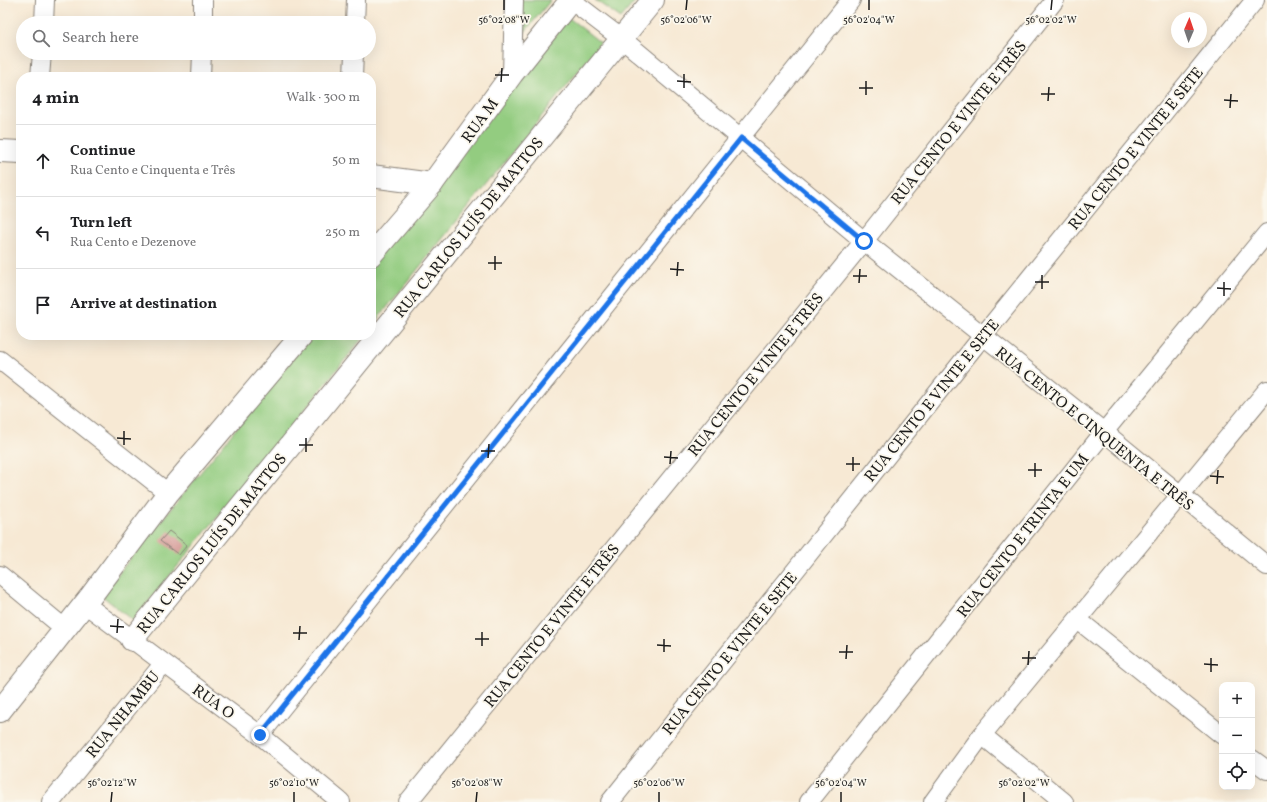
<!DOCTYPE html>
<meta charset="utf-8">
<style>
:root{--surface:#fff;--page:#f2f2f2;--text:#202124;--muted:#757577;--line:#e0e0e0}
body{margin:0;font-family:Vollkorn,serif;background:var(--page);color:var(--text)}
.controls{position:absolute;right:12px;bottom:12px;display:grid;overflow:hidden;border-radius:8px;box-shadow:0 4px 16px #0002}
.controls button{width:36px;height:36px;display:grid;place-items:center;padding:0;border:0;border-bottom:1px solid var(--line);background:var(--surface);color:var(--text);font:20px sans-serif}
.compass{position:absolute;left:1171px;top:12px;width:36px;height:36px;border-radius:50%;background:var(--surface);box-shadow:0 4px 16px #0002;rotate:2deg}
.stop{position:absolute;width:12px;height:12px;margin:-9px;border:3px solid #1a73e8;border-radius:50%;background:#fff}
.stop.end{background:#1a73e8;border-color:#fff;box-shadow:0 1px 4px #0008}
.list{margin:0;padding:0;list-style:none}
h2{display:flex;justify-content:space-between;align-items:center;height:52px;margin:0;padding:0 16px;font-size:17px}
h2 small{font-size:13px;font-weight:400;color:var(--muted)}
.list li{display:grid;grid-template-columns:26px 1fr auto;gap:12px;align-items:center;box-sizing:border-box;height:72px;padding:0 16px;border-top:1px solid var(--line)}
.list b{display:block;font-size:15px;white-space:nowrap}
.list p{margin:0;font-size:13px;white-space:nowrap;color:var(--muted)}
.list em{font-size:13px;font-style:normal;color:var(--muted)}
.icon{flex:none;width:22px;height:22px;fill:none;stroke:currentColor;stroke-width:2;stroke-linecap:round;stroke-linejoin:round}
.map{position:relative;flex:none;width:1267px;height:802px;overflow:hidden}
.search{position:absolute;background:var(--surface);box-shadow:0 4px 16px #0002;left:16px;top:16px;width:360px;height:44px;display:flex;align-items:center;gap:10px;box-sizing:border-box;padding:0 14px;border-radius:22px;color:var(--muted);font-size:15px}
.panel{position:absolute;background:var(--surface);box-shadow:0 4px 16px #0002;left:16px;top:72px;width:360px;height:268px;border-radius:16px}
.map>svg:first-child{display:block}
.green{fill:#93cc80;stroke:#58744e}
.building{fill:#d29390}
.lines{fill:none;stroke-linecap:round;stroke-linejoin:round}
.minor-casing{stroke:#8a8278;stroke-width:20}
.tertiary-casing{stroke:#8a8278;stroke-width:24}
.minor{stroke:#fff;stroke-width:18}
.tertiary{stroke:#fff;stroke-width:22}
.route{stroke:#1a73e8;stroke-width:5}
.ticks{fill:none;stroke:#1c1c1c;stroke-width:1.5}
.labels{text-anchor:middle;stroke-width:3.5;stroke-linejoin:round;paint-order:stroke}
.street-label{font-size:16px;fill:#1c1c1c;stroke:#fbf7ec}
.ticks-label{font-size:10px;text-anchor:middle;fill:#1c1c1c;stroke:#fbf7ec;stroke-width:3.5;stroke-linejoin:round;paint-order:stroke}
</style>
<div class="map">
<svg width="1267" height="802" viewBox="0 0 1267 802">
<rect width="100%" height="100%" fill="#fbf7ec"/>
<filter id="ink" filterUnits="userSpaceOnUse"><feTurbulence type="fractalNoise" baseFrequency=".025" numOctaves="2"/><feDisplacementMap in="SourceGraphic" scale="8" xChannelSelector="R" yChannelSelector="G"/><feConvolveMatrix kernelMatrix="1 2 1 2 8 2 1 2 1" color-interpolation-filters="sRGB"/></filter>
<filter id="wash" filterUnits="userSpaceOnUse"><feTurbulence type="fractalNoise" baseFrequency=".012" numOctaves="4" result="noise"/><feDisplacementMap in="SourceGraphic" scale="16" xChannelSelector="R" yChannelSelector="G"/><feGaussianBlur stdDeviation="0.9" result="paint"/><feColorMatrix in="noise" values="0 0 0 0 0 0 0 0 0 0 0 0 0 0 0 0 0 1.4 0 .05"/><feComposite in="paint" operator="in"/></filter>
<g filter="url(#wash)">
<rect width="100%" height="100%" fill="#f7e9d4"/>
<!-- green -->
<g class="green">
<polygon points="520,0 551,0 518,40"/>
<polygon points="595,0 636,0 621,18"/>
<polygon points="569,18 601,43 371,327 371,262"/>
<polygon points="312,335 365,335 133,621 101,595"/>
</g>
<g id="blocks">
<!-- building -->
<polygon class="building" points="169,531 187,545 179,555 160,541"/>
</g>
</g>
<g filter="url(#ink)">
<use href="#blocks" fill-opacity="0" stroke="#8a8278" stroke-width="1"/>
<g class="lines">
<!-- minor casing -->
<g class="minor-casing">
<g id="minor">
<polyline points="571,0 622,39 864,241 1104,432 1267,566"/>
<polyline points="44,23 45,0"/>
<polyline points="203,23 203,0"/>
<polyline points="355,23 356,0"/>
<polyline points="512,74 514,0"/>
<polyline points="40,77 42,53"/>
<polyline points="201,77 202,53"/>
<polyline points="353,77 354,53"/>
<polyline points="0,360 168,493"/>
<polyline points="0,575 64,628"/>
<polyline points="85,604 260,735 341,802"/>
<polyline points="1078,620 1222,735"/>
<polyline points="260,735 851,0"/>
<polyline points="982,735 1064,802"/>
<polyline points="1252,759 1267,770"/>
<polyline points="51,802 163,664"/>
<polyline points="408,802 864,241 1055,0"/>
<polyline points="610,802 982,337 1255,0"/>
<polyline points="809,802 1104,432 1267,233"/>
<polyline points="933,802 982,735 1267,390"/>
</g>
</g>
<!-- tertiary casing -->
<g class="tertiary-casing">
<g id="tertiary">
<polyline points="0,151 21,152"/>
<polyline points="371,176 432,184"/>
<polyline points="371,255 432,184 512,74 571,0"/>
<polyline points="132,640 653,0"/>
<polyline points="0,711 91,596 168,493 302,335"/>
</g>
</g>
<!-- minor -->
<use href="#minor" class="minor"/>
<!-- tertiary -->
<use href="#tertiary" class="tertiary"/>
</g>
</g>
<g class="lines" filter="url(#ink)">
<!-- route -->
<polyline class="route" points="260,735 741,138 864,241"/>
</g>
<!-- ticks -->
<path class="ticks" d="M 504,10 L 504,0M 686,10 L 687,0M 869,10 L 869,0M 1051,10 L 1052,0M 495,75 L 509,75M 677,81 L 691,82M 501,82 L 502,68M 684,88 L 684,74M 859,88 L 873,88M 1041,94 L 1055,94M 866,95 L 866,81M 1224,100 L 1238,101M 1048,101 L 1049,87M 1230,108 L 1231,94M 488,263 L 502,263M 670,269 L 684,270M 495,270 L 495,256M 677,276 L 678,262M 853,276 L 867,276M 1035,282 L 1049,282M 859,283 L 860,269M 1217,288 L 1231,289M 1042,289 L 1042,275M 1224,296 L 1224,282M 117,438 L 131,439M 124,445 L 124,431M 299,445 L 313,445M 481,451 L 495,451M 306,452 L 306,438M 664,457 L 678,458M 488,458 L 489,444M 670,464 L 671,451M 846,464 L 860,464M 1028,470 L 1042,470M 853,471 L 853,457M 1210,476 L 1224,477M 1035,477 L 1035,463M 1217,484 L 1218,470M 110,626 L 124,627M 117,633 L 118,619M 293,633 L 307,633M 475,639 L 489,639M 299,640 L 300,626M 657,645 L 671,646M 482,646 L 482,632M 664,652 L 664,639M 839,652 L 853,652M 1022,658 L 1036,658M 846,659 L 847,645M 1204,664 L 1218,665M 1028,665 L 1029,651M 1211,672 L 1211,658M 111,802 L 112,792M 294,802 L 294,792M 476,802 L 477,792M 659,802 L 659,792M 841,802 L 841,792M 1024,802 L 1024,792"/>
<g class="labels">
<!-- street labels -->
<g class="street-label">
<text transform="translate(479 120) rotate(-54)" y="6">RUA M</text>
<text transform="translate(958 122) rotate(-51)" y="6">RUA CENTO E VINTE E TRÊS</text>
<text transform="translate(1135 148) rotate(-51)" y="6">RUA CENTO E VINTE E SETE</text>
<text transform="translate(468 227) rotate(-51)" y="6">RUA CARLOS LUÍS DE MATTOS</text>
<text transform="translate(755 374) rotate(-51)" y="6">RUA CENTO E VINTE E TRÊS</text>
<text transform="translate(931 400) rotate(-51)" y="6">RUA CENTO E VINTE E SETE</text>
<text transform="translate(1095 428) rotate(39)" y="6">RUA CENTO E CINQUENTA E TRÊS</text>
<text transform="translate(1022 535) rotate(-52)" y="6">RUA CENTO E TRINTA E UM</text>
<text transform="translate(211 543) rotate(-51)" y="6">RUA CARLOS LUÍS DE MATTOS</text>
<text transform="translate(551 625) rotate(-51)" y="6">RUA CENTO E VINTE E TRÊS</text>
<text transform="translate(729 653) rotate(-51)" y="6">RUA CENTO E VINTE E SETE</text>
<text transform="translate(214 701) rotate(36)" y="6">RUA O</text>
<text transform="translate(122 714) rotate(-51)" y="6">RUA NHAMBU</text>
</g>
</g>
<g class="ticks-label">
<text x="504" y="23">56°02'08"W</text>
<text x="686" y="23">56°02'06"W</text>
<text x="869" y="23">56°02'04"W</text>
<text x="1051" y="23">56°02'02"W</text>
<text x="112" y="786">56°02'12"W</text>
<text x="294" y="786">56°02'10"W</text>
<text x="477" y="786">56°02'08"W</text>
<text x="659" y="786">56°02'06"W</text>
<text x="841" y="786">56°02'04"W</text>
<text x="1024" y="786">56°02'02"W</text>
</g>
</svg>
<div class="controls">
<button>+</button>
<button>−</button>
<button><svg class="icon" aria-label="locate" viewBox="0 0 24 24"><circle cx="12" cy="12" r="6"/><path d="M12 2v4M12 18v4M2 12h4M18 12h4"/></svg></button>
</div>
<svg class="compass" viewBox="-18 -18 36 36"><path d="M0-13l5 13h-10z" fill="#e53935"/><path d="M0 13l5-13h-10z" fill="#757577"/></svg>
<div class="stop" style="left:864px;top:241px"></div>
<div class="stop end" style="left:260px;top:735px"></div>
<div class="search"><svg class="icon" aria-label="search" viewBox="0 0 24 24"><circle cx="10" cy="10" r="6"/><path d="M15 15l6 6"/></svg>Search here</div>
<section class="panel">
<h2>4 min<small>Walk · 300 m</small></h2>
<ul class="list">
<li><svg class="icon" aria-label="ahead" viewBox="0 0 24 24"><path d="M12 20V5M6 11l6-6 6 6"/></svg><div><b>Continue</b><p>Rua Cento e Cinquenta e Três</p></div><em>50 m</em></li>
<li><svg class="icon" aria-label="left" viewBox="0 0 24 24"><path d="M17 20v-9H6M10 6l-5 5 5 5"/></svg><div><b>Turn left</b><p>Rua Cento e Dezenove</p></div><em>250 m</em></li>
<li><svg class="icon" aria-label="arrive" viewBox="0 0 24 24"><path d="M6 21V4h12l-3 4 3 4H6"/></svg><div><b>Arrive at destination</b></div></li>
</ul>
</section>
</div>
